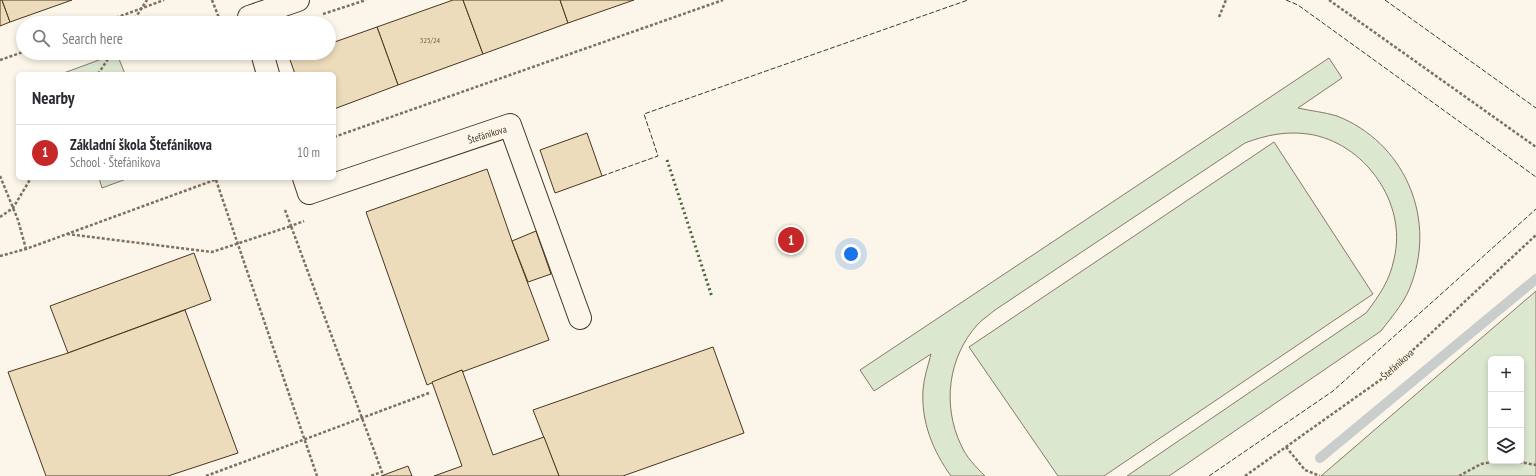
<!DOCTYPE html>
<meta charset="utf-8">
<style>
:root{--surface:#fff;--page:#f2f2f3;--text:#2b2b33;--muted:#7c7c81;--line:#e1e1e2;--accent:#c62828}
body{margin:0;font-family:"PT Sans Narrow",sans-serif;background:var(--page);color:var(--text)}
.controls{position:absolute;right:12px;bottom:12px;display:grid;overflow:hidden;border-radius:6px;box-shadow:0 2px 6px #0003}
.controls button{width:36px;height:36px;display:grid;place-items:center;padding:0;border:0;border-bottom:1px solid var(--line);background:var(--surface);color:var(--text);font:20px sans-serif}
.you{position:absolute;left:851px;top:254px;width:14px;height:14px;margin:-10px;border:3px solid #fff;border-radius:50%;background:#1a73e8;box-shadow:0 0 0 6px #1a73e833}
.badge{display:grid;place-items:center;width:26px;height:26px;border-radius:50%;background:var(--accent);color:#fff;font-size:13px;font-weight:700}
.pin{position:absolute;translate:-50% -50%;border:2px solid #fff;box-shadow:0 1px 4px #0006}
.list{margin:0;padding:0;list-style:none}
h2{display:flex;justify-content:space-between;align-items:center;height:52px;margin:0;padding:0 16px;font-size:17px}
h2 small{font-size:13px;font-weight:400;color:var(--muted)}
.list li{display:grid;grid-template-columns:26px 1fr auto;gap:12px;align-items:center;box-sizing:border-box;height:56px;padding:0 16px;border-top:1px solid var(--line)}
.list b{display:block;font-size:15px;white-space:nowrap}
.list p{margin:0;font-size:13px;white-space:nowrap;color:var(--muted)}
.list em{font-size:13px;font-style:normal;color:var(--muted)}
.icon{flex:none;width:22px;height:22px;fill:none;stroke:currentColor;stroke-width:2;stroke-linecap:round;stroke-linejoin:round}
.map{position:relative;flex:none;width:1536px;height:476px;overflow:hidden}
.search{position:absolute;background:var(--surface);box-shadow:0 2px 6px #0003;left:16px;top:16px;width:320px;height:44px;display:flex;align-items:center;gap:10px;box-sizing:border-box;padding:0 14px;border-radius:22px;color:var(--muted);font-size:15px}
.panel{position:absolute;background:var(--surface);box-shadow:0 2px 6px #0003;left:16px;top:72px;width:320px;height:108px;border-radius:6px}
.map>svg:first-child{display:block}
.green{fill:#dce7d0;stroke:#887966;fill-rule:evenodd}
.lines{fill:none;stroke-linecap:round;stroke-linejoin:round}
.stream{stroke:#c9cecd;stroke-width:10}
.building{fill:#ecdcbc;stroke:#4a3520}
.minor-casing{stroke:#4a3520;stroke-width:24}
.path{stroke:#7f6f5c;stroke-width:2.5;stroke-dasharray:3 2;stroke-linecap:butt}
.minor{stroke:#fbf6e9;stroke-width:22}
.hedge{stroke:#436837;stroke-width:3;stroke-dasharray:2 3;stroke-linecap:butt}
.fence{stroke:#4a3520;stroke-width:1;stroke-dasharray:5 2;stroke-linecap:butt}
.labels{text-anchor:middle;stroke-width:3;stroke-linejoin:round;paint-order:stroke}
.number-label{font-size:8px;fill:#725f47}
.street-label{font-size:10px;fill:#4a3520;stroke:#fbf6e9}
</style>
<div class="map">
<svg width="1536" height="476" viewBox="0 0 1536 476">
<rect width="100%" height="100%" fill="#fbf6e9"/>
<!-- green -->
<g class="green">
<polygon points="117,54 125,74 61,74 110,56"/>
<path d="M 1329,58 L 1342,78 L 1298,108 C 1311,111 1324,112 1337,116 C 1403,142 1436,215 1412,282 C 1406,301 1393,315 1381,331 L 1169,476 L 1127,476 L 1366,313 C 1379,296 1390,280 1394,259 C 1408,203 1364,142 1308,134 C 1286,131 1266,135 1245,143 L 995,310 C 989,315 983,319 978,324 C 948,357 942,405 961,445 C 966,457 976,467 985,476 L 951,476 C 933,451 921,422 923,390 C 924,377 928,366 931,354 L 874,391 L 860,370 Z"/>
<polygon points="1274,142 1373,294 1104,476 1058,476 969,347"/>
<polygon points="99,178 129,178 102,188"/>
<path d="M 1536,291 L 1536,476 L 1321,476 ZM 1491,359 L 1521,359 L 1521,461 L 1491,461 Z"/>
</g>
<g class="lines">
<!-- stream -->
<polyline class="stream" points="1320,458 1536,279"/>
</g>
<!-- building -->
<g class="building">
<polygon points="0,0 2,0 10,22 0,26"/>
<polygon points="2,0 72,0 10,22"/>
<polygon points="453,0 463,0 483,54 398,85 377,27"/>
<polygon points="463,0 560,0 568,23 483,54"/>
<polygon points="560,0 634,0 568,23"/>
<polygon points="377,27 398,85 334,109 334,74 295,74 289,57 291,58 305,53 329,53 329,44"/>
<polygon points="587,133 602,176 555,193 540,150"/>
<polygon points="487,169 512,241 549,340 462,372 462,370 427,385 366,212"/>
<polygon points="536,231 551,274 528,282 512,241"/>
<polygon points="194,253 211,300 68,353 50,306"/>
<polygon points="185,310 238,453 168,476 46,476 8,372 68,353"/>
<polygon points="713,347 744,433 623,476 559,476 533,410"/>
<polygon points="462,370 493,455 544,437 559,476 434,476 462,466 432,382"/>
<polygon points="408,466 412,476 381,476"/>
</g>
<g class="lines">
<!-- minor casing -->
<g class="minor-casing">
<g id="minor">
<polyline points="251,23 249,17 298,0"/>
<polyline points="262,53 268,74"/>
<polyline points="304,178 309,193 510,125 580,318"/>
</g>
</g>
<!-- path -->
<g class="path">
<polyline points="212,0 219,18"/>
<polyline points="1329,0 1536,147"/>
<polyline points="323,14 366,0"/>
<polyline points="1219,17 1226,0"/>
<polyline points="102,23 164,0"/>
<polyline points="132,23 147,0"/>
<polyline points="0,60 23,52"/>
<polyline points="98,74 112,53"/>
<polyline points="334,137 723,0"/>
<polyline points="0,176 18,220 26,249"/>
<polyline points="216,180 317,476"/>
<polyline points="285,210 291,226 304,221"/>
<polyline points="0,217 13,208 31,178"/>
<polyline points="67,234 212,252 291,226 382,472 370,476"/>
<polyline points="0,256 26,249 220,178"/>
<polyline points="1286,447 1305,470 1320,476"/>
<polyline points="1514,461 1536,465"/>
<polyline points="206,476 429,393"/>
<polyline points="1245,476 1383,378 1536,235"/>
<polyline points="1459,476 1481,464 1498,461"/>
</g>
<!-- minor -->
<use href="#minor" class="minor"/>
<!-- hedge -->
<polyline class="hedge" points="667,160 712,297"/>
<!-- fence -->
<g class="fence">
<polyline points="1286,0 1298,5 1536,177"/>
<polyline points="1385,0 1536,108"/>
<polyline points="602,176 658,156 644,114 968,0"/>
<polyline points="1209,476 1333,391 1536,209"/>
</g>
</g>
<g class="labels">
<!-- number labels -->
<g class="number-label">
<text x="430" y="43">325/24</text>
</g>
<!-- street labels -->
<g class="street-label">
<text transform="translate(487 134) rotate(-17)" y="4">Štefánikova</text>
<text transform="translate(1397 364) rotate(-42)" y="4">Štefánikova</text>
</g>
</g>
</svg>
<div class="controls">
<button>+</button>
<button>−</button>
<button><svg class="icon" aria-label="layers" viewBox="0 0 24 24"><path d="M12 4l9 5-9 5-9-5zM3 14l9 5 9-5"/></svg></button>
</div>
<div class="you"></div>
<div class="pin badge" style="left:791px;top:240px">1</div>
<div class="search"><svg class="icon" aria-label="search" viewBox="0 0 24 24"><circle cx="10" cy="10" r="6"/><path d="M15 15l6 6"/></svg>Search here</div>
<section class="panel">
<h2>Nearby<small></small></h2>
<ul class="list">
<li><span class="badge">1</span><div><b>Základní škola Štefánikova</b><p>School · Štefánikova</p></div><em>10 m</em></li>
</ul>
</section>
</div>
